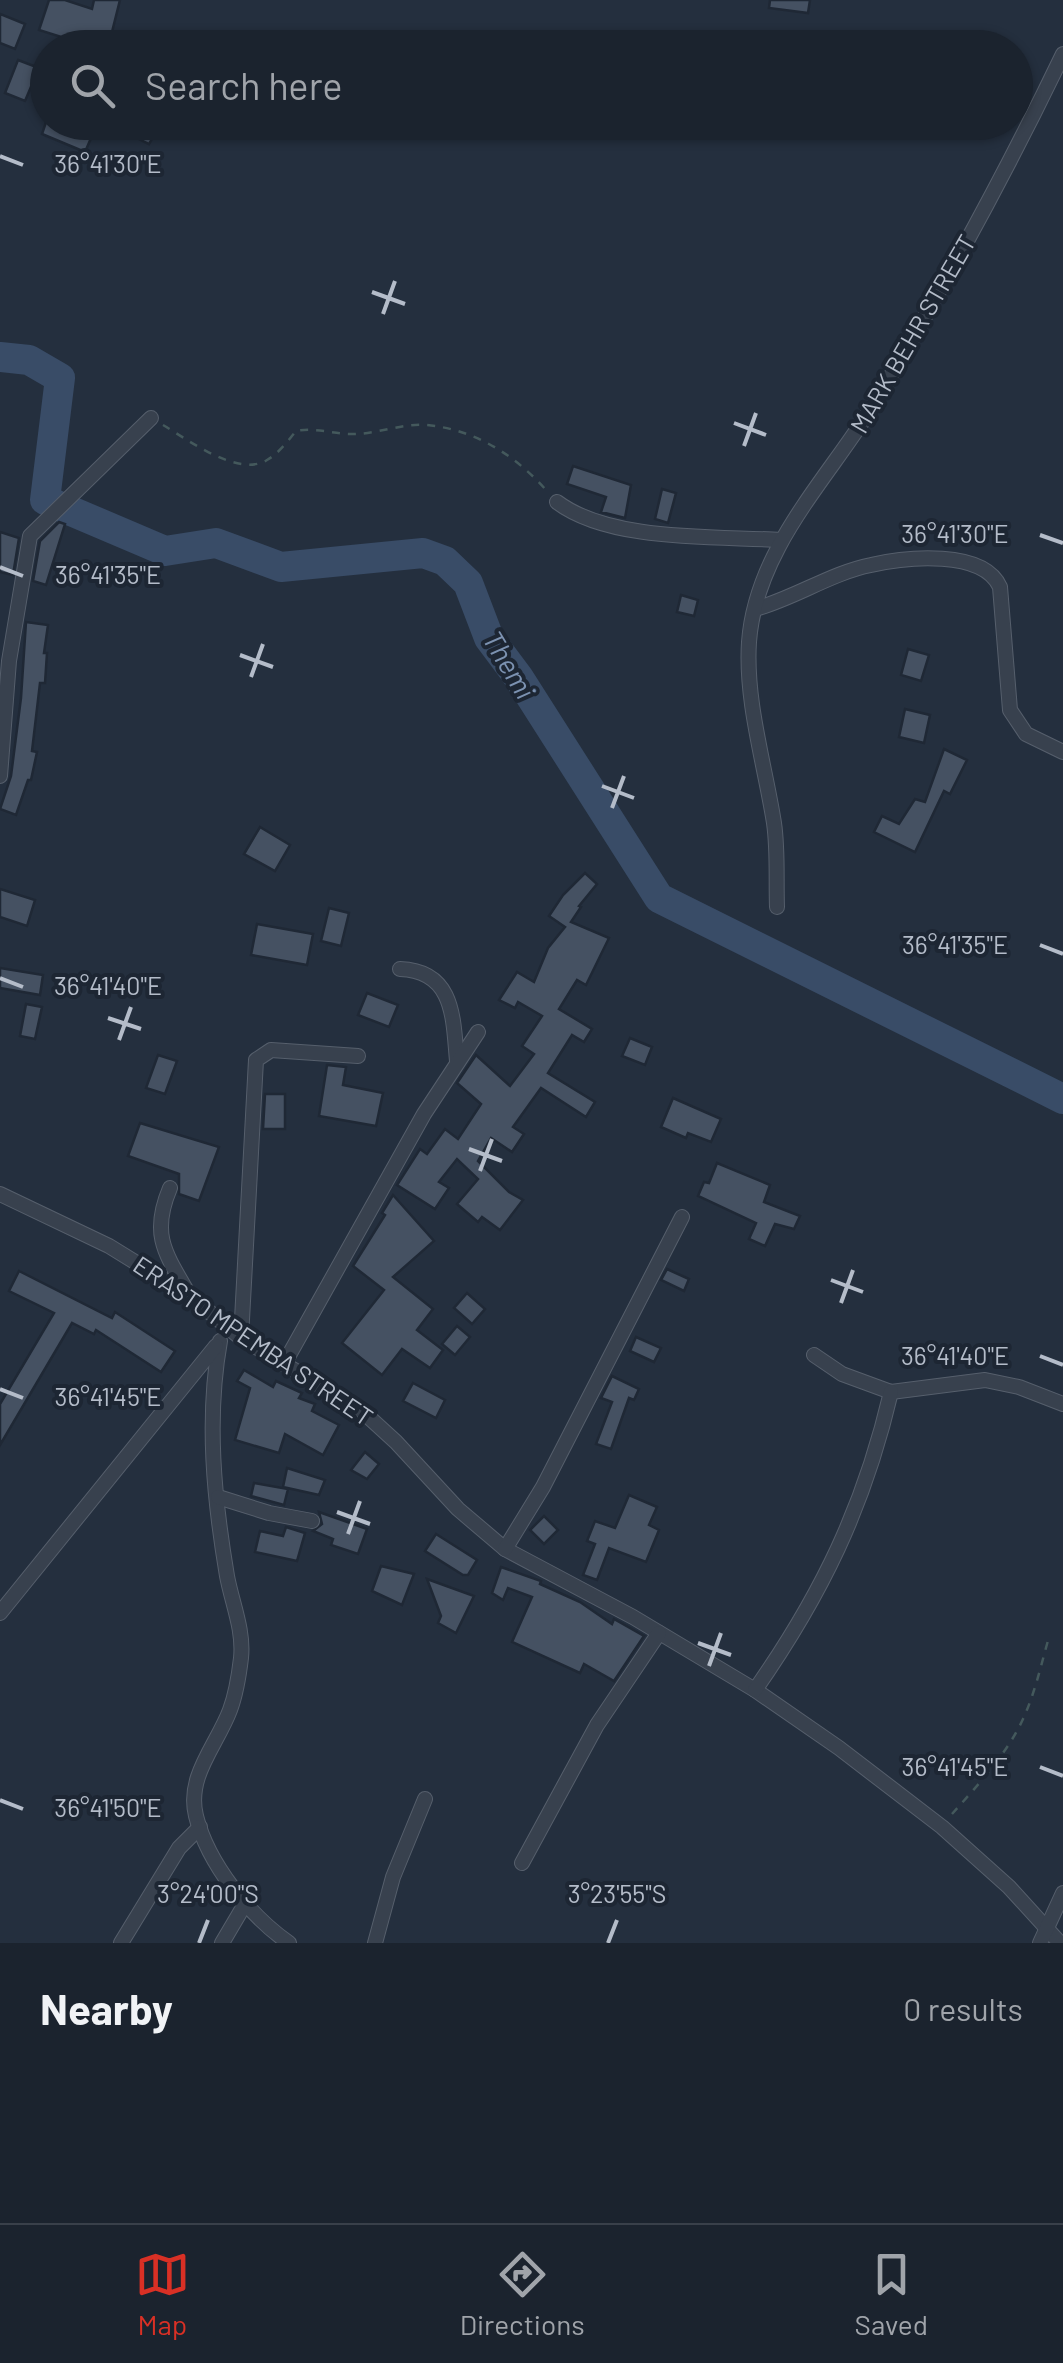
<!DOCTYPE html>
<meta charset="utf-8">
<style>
:root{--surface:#1b232e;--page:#282f3a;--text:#f1f3f6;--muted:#a0a4aa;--line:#39404a;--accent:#d93025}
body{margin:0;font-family:Barlow,sans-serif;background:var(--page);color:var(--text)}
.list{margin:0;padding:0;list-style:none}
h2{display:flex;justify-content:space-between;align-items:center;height:130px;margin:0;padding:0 40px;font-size:42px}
h2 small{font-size:32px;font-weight:400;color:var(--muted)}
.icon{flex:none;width:55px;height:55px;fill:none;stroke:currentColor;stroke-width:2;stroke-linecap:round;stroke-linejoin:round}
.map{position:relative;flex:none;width:1063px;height:1943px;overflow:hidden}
.search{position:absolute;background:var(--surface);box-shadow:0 2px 8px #0004;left:30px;right:30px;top:30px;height:110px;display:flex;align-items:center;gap:25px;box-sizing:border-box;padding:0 35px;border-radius:55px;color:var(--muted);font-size:38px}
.sheet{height:280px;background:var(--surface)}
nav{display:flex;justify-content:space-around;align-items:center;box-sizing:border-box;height:140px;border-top:2px solid var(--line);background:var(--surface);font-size:28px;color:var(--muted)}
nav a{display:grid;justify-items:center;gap:5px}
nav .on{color:var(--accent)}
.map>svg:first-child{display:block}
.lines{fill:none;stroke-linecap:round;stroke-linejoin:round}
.river{stroke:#394c67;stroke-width:30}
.building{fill:#455162;stroke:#1f2835;stroke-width:2.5}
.street-casing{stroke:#565f6c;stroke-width:16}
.path{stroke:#44595c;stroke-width:2.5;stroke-dasharray:8 8;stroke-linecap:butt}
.street{stroke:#38414e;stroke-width:14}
.ticks{fill:none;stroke:#b4bcc9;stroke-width:4}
.labels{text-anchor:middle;stroke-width:8;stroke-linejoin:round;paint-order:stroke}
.street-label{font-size:25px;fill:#b4bcc9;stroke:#1d2633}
.water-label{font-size:28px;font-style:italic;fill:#7c92b1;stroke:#1d2633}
.ticks-label{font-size:25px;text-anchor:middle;fill:#b4bcc9;stroke:#1d2633;stroke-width:8;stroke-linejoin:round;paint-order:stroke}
</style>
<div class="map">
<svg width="1063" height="1943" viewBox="0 0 1063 1943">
<rect width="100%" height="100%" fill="#242f3e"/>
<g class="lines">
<!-- river -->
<polyline class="river" points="0,357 29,360 60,378 45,500 165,551 216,543 281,567 423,553 445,561 468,583 489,638 519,678 659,898 1063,1099"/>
</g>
<!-- building -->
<g class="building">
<polygon points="49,0 65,0 92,9 94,0 120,0 108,48 96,48 39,30"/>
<polygon points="770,0 810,0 808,13 769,8"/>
<polygon points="0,14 25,24 15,49 0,43"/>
<polygon points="18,60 39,68 25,101 5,93"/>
<polygon points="46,122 98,122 85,152 42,134"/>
<polygon points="133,122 147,122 158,128 149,144 127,133"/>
<polygon points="573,466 631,485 625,518 601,512 606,497 567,484"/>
<polygon points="662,489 676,493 668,523 655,519"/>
<polygon points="59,522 65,524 46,585 33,581 40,541"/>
<polygon points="0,532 19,538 13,575 0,572"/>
<polygon points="681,595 698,600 694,616 677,612"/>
<polygon points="26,622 48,625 44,653 47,653 45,683 40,683 32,751 37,752 31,780 28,780 16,815 0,809 11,776 21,698"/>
<polygon points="908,649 929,655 921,681 901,675"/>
<polygon points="905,709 930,715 924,743 899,737"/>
<polygon points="944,749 967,760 950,794 944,791 915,852 874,832 882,816 899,824 915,799 925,802"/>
<polygon points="260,827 290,845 275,871 244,854"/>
<polygon points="585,873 597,884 579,906 581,907 571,922 609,938 586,985 577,980 559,1009 592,1029 584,1042 572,1035 548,1073 595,1102 586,1117 541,1088 513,1127 524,1134 512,1152 491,1138 478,1161 509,1192 523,1200 500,1230 482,1217 478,1222 457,1204 478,1179 457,1159 439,1182 449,1188 435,1209 397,1185 420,1149 427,1154 445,1129 458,1139 481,1104 457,1083 476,1055 510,1086 534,1054 522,1046 542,1016 518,1002 515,1008 499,1000 517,972 534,982 548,948 565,927 549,916 563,895"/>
<polygon points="0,889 35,900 27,926 0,917"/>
<polygon points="329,908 349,913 341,946 321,941"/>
<polygon points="257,924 313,934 307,965 251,955"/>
<polygon points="0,968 43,975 40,995 0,988"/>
<polygon points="367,993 398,1005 389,1027 358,1015"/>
<polygon points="26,1004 42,1007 35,1039 20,1036"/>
<polygon points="630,1038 652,1047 645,1065 622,1056"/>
<polygon points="158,1055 177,1061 165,1094 146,1088"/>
<polygon points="327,1065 346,1067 343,1085 383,1093 376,1126 319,1116"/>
<polygon points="265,1094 285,1094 285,1129 263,1129"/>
<polygon points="673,1098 721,1119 711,1142 688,1133 686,1138 661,1127"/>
<polygon points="140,1123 219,1147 199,1201 179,1194 179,1174 128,1156"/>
<polygon points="717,1163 770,1185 764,1202 800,1216 794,1229 775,1224 765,1246 749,1239 756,1223 698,1196 704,1182 709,1183"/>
<polygon points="393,1195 434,1241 393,1277 433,1309 417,1330 443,1350 430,1368 402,1349 382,1375 342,1343 384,1290 353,1266 385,1215 382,1213"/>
<polygon points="667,1269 689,1279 684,1291 661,1280"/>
<polygon points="19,1271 112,1318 115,1312 175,1351 161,1372 96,1330 94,1334 72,1323 0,1445 0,1404 54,1313 9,1291"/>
<polygon points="467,1293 485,1309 472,1324 454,1308"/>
<polygon points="457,1326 470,1337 455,1355 442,1344"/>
<polygon points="636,1337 661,1348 654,1362 630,1351"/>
<polygon points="244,1370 273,1387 276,1381 302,1393 299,1398 315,1404 312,1411 339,1425 323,1455 285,1434 279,1453 235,1440 250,1388 237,1381"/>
<polygon points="612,1376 639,1389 634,1400 629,1398 611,1449 596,1444 612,1402 601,1398"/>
<polygon points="413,1383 445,1400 436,1418 403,1401"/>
<polygon points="365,1452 379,1464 367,1479 351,1470"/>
<polygon points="287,1468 325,1480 319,1495 283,1487"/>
<polygon points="254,1483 288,1489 284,1505 251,1496"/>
<polygon points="629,1495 657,1507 649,1525 659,1530 646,1562 609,1548 597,1580 583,1575 595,1544 587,1541 595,1521 615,1528"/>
<polygon points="319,1512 367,1529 358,1554 331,1545 333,1539 313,1531 322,1524"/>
<polygon points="544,1516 558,1530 544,1544 530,1530"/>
<polygon points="286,1527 305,1533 297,1561 255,1552 260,1531 283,1536"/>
<polygon points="436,1534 477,1560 468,1575 463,1575 425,1551"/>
<polygon points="381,1566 414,1574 402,1605 372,1591"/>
<polygon points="501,1567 541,1581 540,1584 580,1602 612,1624 614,1619 644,1636 614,1681 584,1664 580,1673 512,1642 532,1597 508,1588 503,1600 492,1593"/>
<polygon points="427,1579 474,1596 456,1633 438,1623 441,1616"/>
</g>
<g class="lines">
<!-- street casing -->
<g class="street-casing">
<g id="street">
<path d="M 557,502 C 610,542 716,536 781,540"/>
<path d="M 755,609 C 795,598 831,573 871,565 C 906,557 983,549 1000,587 L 1010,710 L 1026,734 L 1063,752"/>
<polyline points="0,776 9,661 30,536 151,418"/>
<path d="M 777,907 C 776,879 778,850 774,823 C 765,765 745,701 749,642 C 756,546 832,475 879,396 C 945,284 1007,171 1063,54"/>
<path d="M 400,969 C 455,971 453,1019 457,1061"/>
<path d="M 170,1188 C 151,1233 164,1252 187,1291"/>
<polyline points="0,1194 109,1246 190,1296 241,1338 361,1410 396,1442 458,1509 505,1549 633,1617 755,1690 839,1748 942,1827 1009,1887 1060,1943"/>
<polyline points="241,1338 256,1060 271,1050 358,1056"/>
<path d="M 220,1341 C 206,1419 214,1499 227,1576 C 232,1603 244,1630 241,1658 C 239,1675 236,1694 230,1710 C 217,1745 186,1776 196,1816 C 208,1864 250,1916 289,1943"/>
<polyline points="814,1355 842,1374 891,1392 985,1380 1019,1387 1063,1404"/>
<polyline points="284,1364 424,1114 478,1032"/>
<polyline points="218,1497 269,1513 312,1521"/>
<polyline points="505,1549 543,1487 682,1217"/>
<polyline points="0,1613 216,1346"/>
<path d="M 755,1690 C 822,1594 864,1507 891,1392"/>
<polyline points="522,1863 597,1725 659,1633"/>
<polyline points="121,1943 179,1848 200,1827"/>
<polyline points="222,1943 245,1904"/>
<polyline points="375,1943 393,1877 425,1799"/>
<polyline points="1040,1943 1063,1893"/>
</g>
</g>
<!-- path -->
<g class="path">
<path d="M 163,425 C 187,439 238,478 267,460 C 278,454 288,441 296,431 C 317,427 336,435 357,434 C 379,433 405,423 426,425 C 474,429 515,455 546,490"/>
<path d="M 952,1814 C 977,1786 1007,1754 1023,1719 C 1035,1693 1041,1665 1049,1637"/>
</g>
<!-- street -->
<use href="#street" class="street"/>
</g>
<!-- ticks -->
<path class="ticks" d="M 0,156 L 23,165M 372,292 L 405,304M 383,314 L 395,281M 734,423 L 766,435M 744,446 L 756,413M 1040,535 L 1063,543M 0,567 L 23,576M 240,655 L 273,667M 251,677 L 263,644M 602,786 L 634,798M 612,808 L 624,776M 1040,945 L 1063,954M 0,978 L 23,987M 108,1018 L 141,1029M 119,1040 L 131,1007M 469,1149 L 502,1161M 480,1171 L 492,1139M 831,1280 L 863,1292M 841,1303 L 853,1270M 1040,1356 L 1063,1365M 0,1389 L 23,1398M 337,1512 L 370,1524M 348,1534 L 360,1501M 698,1643 L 731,1655M 709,1666 L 721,1633M 1040,1767 L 1063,1776M 0,1800 L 23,1809M 199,1943 L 208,1920M 608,1943 L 617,1920"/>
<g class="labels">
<!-- street labels -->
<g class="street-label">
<text transform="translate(913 334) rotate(-60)" y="9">MARK BEHR STREET</text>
<text transform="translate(253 1341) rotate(34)" y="9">ERASTO MPEMBA STREET</text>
</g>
<!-- water labels -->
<g class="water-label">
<text transform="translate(509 665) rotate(59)" y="10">Themi</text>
</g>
</g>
<g class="ticks-label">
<text x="108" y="173">36°41'30"E</text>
<text x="955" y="543">36°41'30"E</text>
<text x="108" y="584">36°41'35"E</text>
<text x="955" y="954">36°41'35"E</text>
<text x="108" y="995">36°41'40"E</text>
<text x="955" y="1365">36°41'40"E</text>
<text x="108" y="1406">36°41'45"E</text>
<text x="955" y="1776">36°41'45"E</text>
<text x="108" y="1817">36°41'50"E</text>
<text x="208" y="1903">3°24'00"S</text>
<text x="617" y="1903">3°23'55"S</text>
</g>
</svg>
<div class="search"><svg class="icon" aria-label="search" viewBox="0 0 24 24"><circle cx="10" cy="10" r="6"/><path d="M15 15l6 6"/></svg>Search here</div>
</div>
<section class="sheet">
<h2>Nearby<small>0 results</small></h2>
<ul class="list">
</ul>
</section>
<nav>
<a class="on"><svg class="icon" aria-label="map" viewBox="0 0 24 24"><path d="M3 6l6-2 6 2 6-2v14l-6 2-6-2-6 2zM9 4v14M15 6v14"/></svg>Map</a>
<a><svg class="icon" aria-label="directions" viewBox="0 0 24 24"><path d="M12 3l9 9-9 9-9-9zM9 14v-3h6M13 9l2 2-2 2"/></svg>Directions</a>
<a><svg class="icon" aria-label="saved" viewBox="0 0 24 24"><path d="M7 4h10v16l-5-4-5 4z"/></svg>Saved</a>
</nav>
